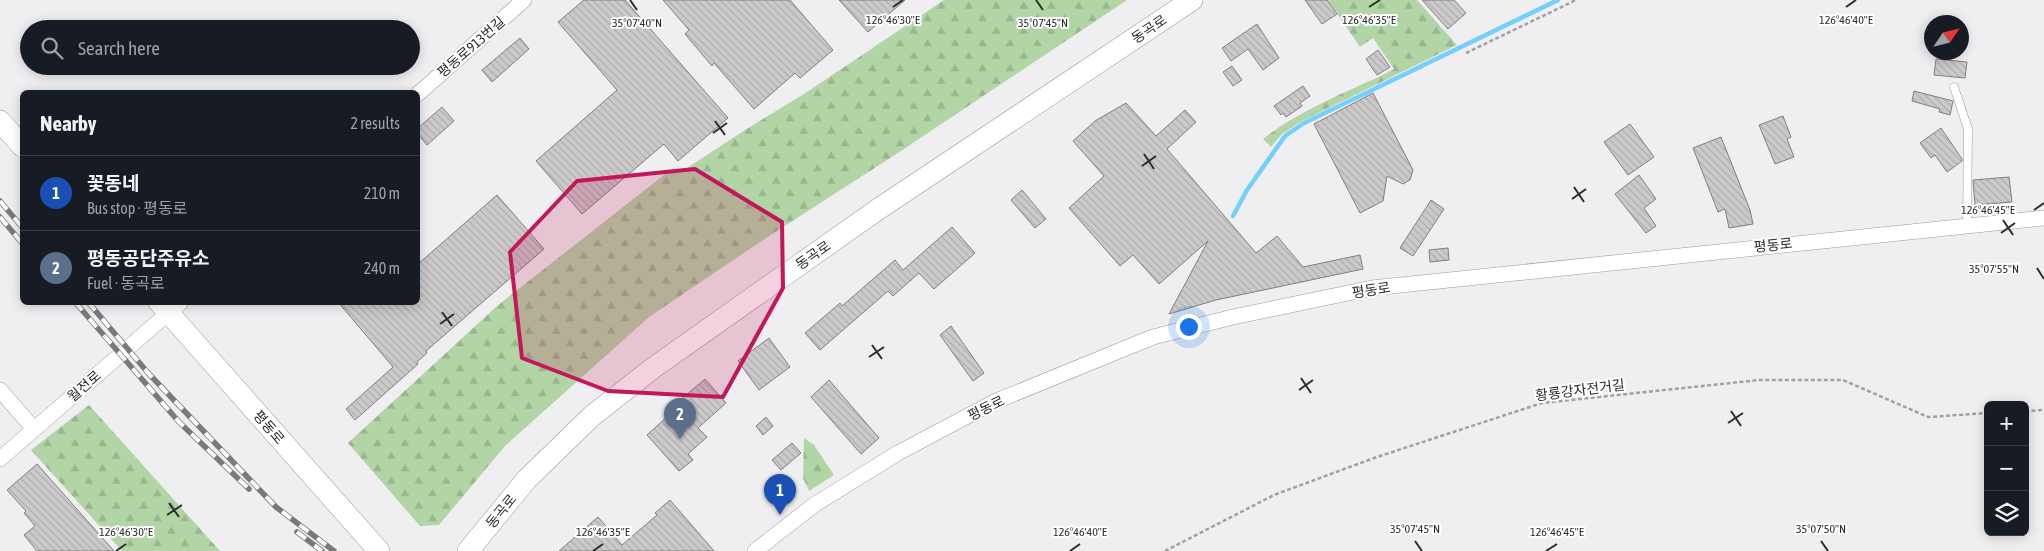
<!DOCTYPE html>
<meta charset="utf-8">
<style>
:root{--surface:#171b24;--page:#242831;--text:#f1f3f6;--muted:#9ea1a6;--line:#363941;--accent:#797011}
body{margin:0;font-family:"Asap Condensed","Noto Sans KR",sans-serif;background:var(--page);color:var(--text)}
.controls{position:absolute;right:15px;bottom:15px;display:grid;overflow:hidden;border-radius:8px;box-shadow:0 2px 12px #0003}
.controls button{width:45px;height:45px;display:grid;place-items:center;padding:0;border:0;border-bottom:1px solid var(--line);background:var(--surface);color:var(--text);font:25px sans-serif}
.compass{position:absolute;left:1924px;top:15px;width:45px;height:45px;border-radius:50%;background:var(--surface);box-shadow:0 2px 12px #0003;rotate:55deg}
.you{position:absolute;left:1188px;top:326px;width:18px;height:18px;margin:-12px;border:4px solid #fff;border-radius:50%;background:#1a73e8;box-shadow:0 0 0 8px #1a73e833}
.badge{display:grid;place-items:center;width:32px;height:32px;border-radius:50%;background:var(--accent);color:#fff;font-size:16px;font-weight:700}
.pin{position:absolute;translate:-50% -41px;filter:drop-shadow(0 1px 2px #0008)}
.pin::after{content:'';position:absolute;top:26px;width:18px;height:15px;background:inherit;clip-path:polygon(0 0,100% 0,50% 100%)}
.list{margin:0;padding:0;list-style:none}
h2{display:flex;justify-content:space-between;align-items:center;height:65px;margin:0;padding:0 20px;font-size:21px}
h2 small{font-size:16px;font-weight:400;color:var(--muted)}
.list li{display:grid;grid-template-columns:32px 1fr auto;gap:15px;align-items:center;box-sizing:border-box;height:75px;padding:0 20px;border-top:1px solid var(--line)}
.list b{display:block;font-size:19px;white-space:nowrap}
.list p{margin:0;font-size:16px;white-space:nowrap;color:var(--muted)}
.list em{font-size:16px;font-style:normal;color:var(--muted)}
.icon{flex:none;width:28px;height:28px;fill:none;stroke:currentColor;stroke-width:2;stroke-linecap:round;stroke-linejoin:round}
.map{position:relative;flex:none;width:2044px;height:551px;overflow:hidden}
.search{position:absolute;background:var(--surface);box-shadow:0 2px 12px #0003;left:20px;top:20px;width:400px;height:55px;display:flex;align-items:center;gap:12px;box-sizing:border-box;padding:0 18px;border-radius:28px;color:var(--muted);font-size:19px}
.panel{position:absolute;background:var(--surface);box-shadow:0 2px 12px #0003;left:20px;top:90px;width:400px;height:215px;border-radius:8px}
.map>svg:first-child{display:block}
.forest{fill:url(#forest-firs)}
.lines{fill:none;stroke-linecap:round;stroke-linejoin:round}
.stream{stroke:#75cffd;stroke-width:4.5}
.building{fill:url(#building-back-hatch);stroke:#817f80}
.service-casing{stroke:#9b9b9d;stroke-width:9}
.minor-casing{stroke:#9b9b9d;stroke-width:16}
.secondary-casing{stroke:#9b9b9d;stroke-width:22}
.path{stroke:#a1a1a3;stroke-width:2.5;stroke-dasharray:4 2.5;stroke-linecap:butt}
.service{stroke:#fff;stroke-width:8}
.minor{stroke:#fff;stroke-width:15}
.secondary{stroke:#fff;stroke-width:21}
.rail-casing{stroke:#7a7a7c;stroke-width:5.5}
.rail{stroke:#fff;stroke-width:4;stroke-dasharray:11;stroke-linecap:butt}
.marked{fill:#c2185b;fill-opacity:0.2;stroke:#c2185b;stroke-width:4;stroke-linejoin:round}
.ticks{fill:none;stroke:#2c2c2d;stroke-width:2}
.labels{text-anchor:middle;stroke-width:4;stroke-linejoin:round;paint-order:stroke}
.street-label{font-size:14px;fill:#2c2c2d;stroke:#fff}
.ticks-label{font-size:12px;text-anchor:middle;fill:#2c2c2d;stroke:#fff;stroke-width:4;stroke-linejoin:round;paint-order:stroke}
</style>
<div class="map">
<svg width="2044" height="551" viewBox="0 0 2044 551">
<defs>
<pattern id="forest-firs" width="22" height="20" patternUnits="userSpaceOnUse" patternTransform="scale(1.25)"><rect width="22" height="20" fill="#b2d5a6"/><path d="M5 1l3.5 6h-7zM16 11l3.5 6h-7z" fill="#99b78f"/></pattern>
<pattern id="building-back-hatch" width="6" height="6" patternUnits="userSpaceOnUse" patternTransform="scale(1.25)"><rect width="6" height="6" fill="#ccc9ca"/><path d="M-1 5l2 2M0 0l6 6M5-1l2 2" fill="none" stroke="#afadae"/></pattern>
</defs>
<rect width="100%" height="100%" fill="#efeff1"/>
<!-- forest -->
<g class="forest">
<polygon points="944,0 1127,0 901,151 766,238 649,317 505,446 439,525 420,526 348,443 497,306 669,171 681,172 745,130 807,92"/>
<path d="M 1328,0 L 1417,0 L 1457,45 L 1302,121 L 1281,135 L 1271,147 L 1263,139 C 1290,118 1321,103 1352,89 C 1366,82 1380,77 1394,69 L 1373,38 L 1360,47 Z"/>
<polygon points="89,405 220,551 122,551 31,450"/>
<polygon points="804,438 814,445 834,475 809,491 803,478"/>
</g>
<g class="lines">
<!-- stream -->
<polyline class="stream" points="1233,216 1247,190 1285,136 1304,123 1558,0"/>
</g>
<!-- building -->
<g class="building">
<polygon points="584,0 625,0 728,118 678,161 664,144 582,214 536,161 617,90 558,22"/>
<polygon points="663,0 790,0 833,50 800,78 795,73 754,109 714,63 712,66 685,34 689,30"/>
<polygon points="839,0 905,0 868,32"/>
<polygon points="1305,0 1327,0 1337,14 1322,24"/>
<polygon points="1422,0 1454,0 1466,13 1448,29"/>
<polygon points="1257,24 1279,58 1263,70 1248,49 1231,61 1222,48"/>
<polygon points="520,38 529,49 492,82 482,70"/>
<polygon points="1378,50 1390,67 1377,75 1366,59"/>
<polygon points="1936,59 1967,62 1965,78 1934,75"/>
<polygon points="1232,66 1242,80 1233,86 1223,72"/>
<polygon points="1303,86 1310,96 1300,103 1302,106 1286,117 1283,113 1281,115 1274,106"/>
<polygon points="1914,91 1953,101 1950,115 1939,112 1940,109 1912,101"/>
<polygon points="1373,93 1413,170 1410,180 1403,184 1387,176 1383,201 1360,213 1314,124"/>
<polygon points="1126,103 1156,136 1185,110 1196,122 1167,149 1256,253 1277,236 1303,267 1360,255 1363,269 1216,300 1169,314 1208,241 1159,284 1133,255 1120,266 1069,208 1104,176 1073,141 1095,121"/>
<polygon points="442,107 454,121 427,145 418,134 418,128"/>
<polygon points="1783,116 1791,137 1787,139 1794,157 1775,164 1759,125"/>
<polygon points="1630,124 1654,157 1628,175 1604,142"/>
<polygon points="1941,128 1962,159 1962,161 1947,172 1935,155 1931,158 1920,143"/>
<polygon points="1721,137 1750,210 1753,224 1729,228 1725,209 1718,212 1693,148"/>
<polygon points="1639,175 1656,199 1644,208 1656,226 1646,233 1615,194"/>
<polygon points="2009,177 2012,202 1975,205 1973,180"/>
<polygon points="1022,190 1046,219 1035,228 1011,200"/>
<polygon points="497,195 544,249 426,351 427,353 417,362 418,364 355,420 346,409 393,367 338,302 418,302 418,264"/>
<polygon points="1431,200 1444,209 1413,256 1400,248"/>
<polygon points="952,227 975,253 934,289 919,273 893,296 888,291 820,350 805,333 840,303 842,306 895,260 903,270"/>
<polygon points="1448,248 1449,260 1430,262 1429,250"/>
<polygon points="951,326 984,373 973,381 940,335"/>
<polygon points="769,338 790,367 759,390 738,361"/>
<polygon points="705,379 726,403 698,428 707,437 688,454 693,460 679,471 647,435 668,416 665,413"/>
<polygon points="829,380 879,438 861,454 811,397"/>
<polygon points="766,417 773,426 763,435 756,426"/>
<polygon points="792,443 801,453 781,470 772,460"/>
<polygon points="37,464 114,551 37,551 24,535 35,526 24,513 26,511 7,490"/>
<polygon points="670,500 714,551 559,551 598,517 622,545 657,515 655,513"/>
</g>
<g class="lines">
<!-- service casing -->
<g class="service-casing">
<polyline id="service" points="1954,87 1968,129 1967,226"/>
</g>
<!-- minor casing -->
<g class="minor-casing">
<g id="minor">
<polyline points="418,94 524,0"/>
<polyline points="0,390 34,429"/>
<polyline points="0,459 181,302"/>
<polyline points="755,551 814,505 898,453 994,402 1153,337 1233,317 1372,288 2044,218"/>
</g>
</g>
<!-- secondary casing -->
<g class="secondary-casing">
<g id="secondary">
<polyline points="0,121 22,146"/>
<polyline points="159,302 379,551"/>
<polyline points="468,551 527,479 592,416 653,368 877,210 1192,0"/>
</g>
</g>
<!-- path -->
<g class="path">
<polyline points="1466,53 1576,0"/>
<polyline points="2025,411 2044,410"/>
<polyline points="1165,551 1274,495 1377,457 1542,403 1759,380 1843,380 1928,417 1988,413"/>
</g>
<!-- service -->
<use href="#service" class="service"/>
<!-- minor -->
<use href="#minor" class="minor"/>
<!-- secondary -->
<use href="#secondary" class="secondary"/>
<!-- rail casing -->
<g class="rail-casing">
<g id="rail">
<polyline points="0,201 22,227"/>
<polyline points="0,217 22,243"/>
<polyline points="75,302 179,422 249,489"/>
<polyline points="88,302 149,374 276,507 334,551"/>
<polyline points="297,532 322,551"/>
</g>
</g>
<!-- rail -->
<use href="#rail" class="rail"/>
</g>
<!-- marked area -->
<path class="marked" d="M 695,169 L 782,222 L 783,288 L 723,397 L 608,391 L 522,358 L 510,252 L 577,181 Z"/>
<!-- ticks -->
<path class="ticks" d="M 630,0 L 637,10M 1036,0 L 1043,10M 893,7 L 903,0M 1369,7 L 1380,0M 1846,7 L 1856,0M 715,121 L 725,135M 713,133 L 727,123M 1144,154 L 1154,169M 1142,166 L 1156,156M 1574,187 L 1584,202M 1572,199 L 1586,189M 2034,210 L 2044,203M 2003,220 L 2013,235M 2001,233 L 2015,223M 2037,268 L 2044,279M 442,312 L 452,326M 440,324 L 454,314M 872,345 L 882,359M 869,357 L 884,347M 1301,378 L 1311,393M 1299,390 L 1313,380M 1731,411 L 1741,426M 1728,423 L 1743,413M 169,503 L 179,517M 167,515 L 182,505M 1415,541 L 1422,551M 1821,541 L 1828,551M 116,551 L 126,544M 593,551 L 603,544M 1070,551 L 1080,544M 1546,551 L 1557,544"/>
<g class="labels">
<!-- street labels -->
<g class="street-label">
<text transform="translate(1149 29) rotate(-34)" y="5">동곡로</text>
<text transform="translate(471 47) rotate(-41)" y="5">평동로913번길</text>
<text transform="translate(1773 245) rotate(-6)" y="5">평동로</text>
<text transform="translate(813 255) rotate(-35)" y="5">동곡로</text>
<text transform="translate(1371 290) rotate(-9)" y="5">평동로</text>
<text transform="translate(84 386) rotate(-41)" y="5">월전로</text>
<text transform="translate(1580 390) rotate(-7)" y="5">황룡강자전거길</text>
<text transform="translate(986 408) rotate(-26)" y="5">평동로</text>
<text transform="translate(269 427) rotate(49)" y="5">평동로</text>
<text transform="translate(501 511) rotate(-51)" y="5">동곡로</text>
</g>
</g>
<g class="ticks-label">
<text x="1846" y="24">126°46'40"E</text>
<text x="1369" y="24">126°46'35"E</text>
<text x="893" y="24">126°46'30"E</text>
<text x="637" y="27">35°07'40"N</text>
<text x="1043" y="27">35°07'45"N</text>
<text x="1988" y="214">126°46'45"E</text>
<text x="1994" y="273">35°07'55"N</text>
<text x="1415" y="533">35°07'45"N</text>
<text x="1821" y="533">35°07'50"N</text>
<text x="126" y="536">126°46'30"E</text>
<text x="603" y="536">126°46'35"E</text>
<text x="1080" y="536">126°46'40"E</text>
<text x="1557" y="536">126°46'45"E</text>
</g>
</svg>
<div class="controls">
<button>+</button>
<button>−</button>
<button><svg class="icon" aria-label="layers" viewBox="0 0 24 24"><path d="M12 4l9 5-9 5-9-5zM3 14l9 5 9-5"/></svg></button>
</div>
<svg class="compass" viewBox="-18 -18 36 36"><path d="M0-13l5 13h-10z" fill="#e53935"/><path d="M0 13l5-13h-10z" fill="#9ea1a6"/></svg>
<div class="you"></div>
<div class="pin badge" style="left:780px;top:515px;background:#1a4fb4">1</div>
<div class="pin badge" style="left:680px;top:439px;background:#5c6f8a">2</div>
<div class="search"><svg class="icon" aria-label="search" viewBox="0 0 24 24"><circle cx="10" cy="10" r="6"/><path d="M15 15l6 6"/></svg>Search here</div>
<section class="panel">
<h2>Nearby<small>2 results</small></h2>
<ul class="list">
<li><span class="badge" style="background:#1a4fb4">1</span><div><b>꽃동네</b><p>Bus stop · 평동로</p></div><em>210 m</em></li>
<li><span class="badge" style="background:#5c6f8a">2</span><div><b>평동공단주유소</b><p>Fuel · 동곡로</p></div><em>240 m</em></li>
</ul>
</section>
</div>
